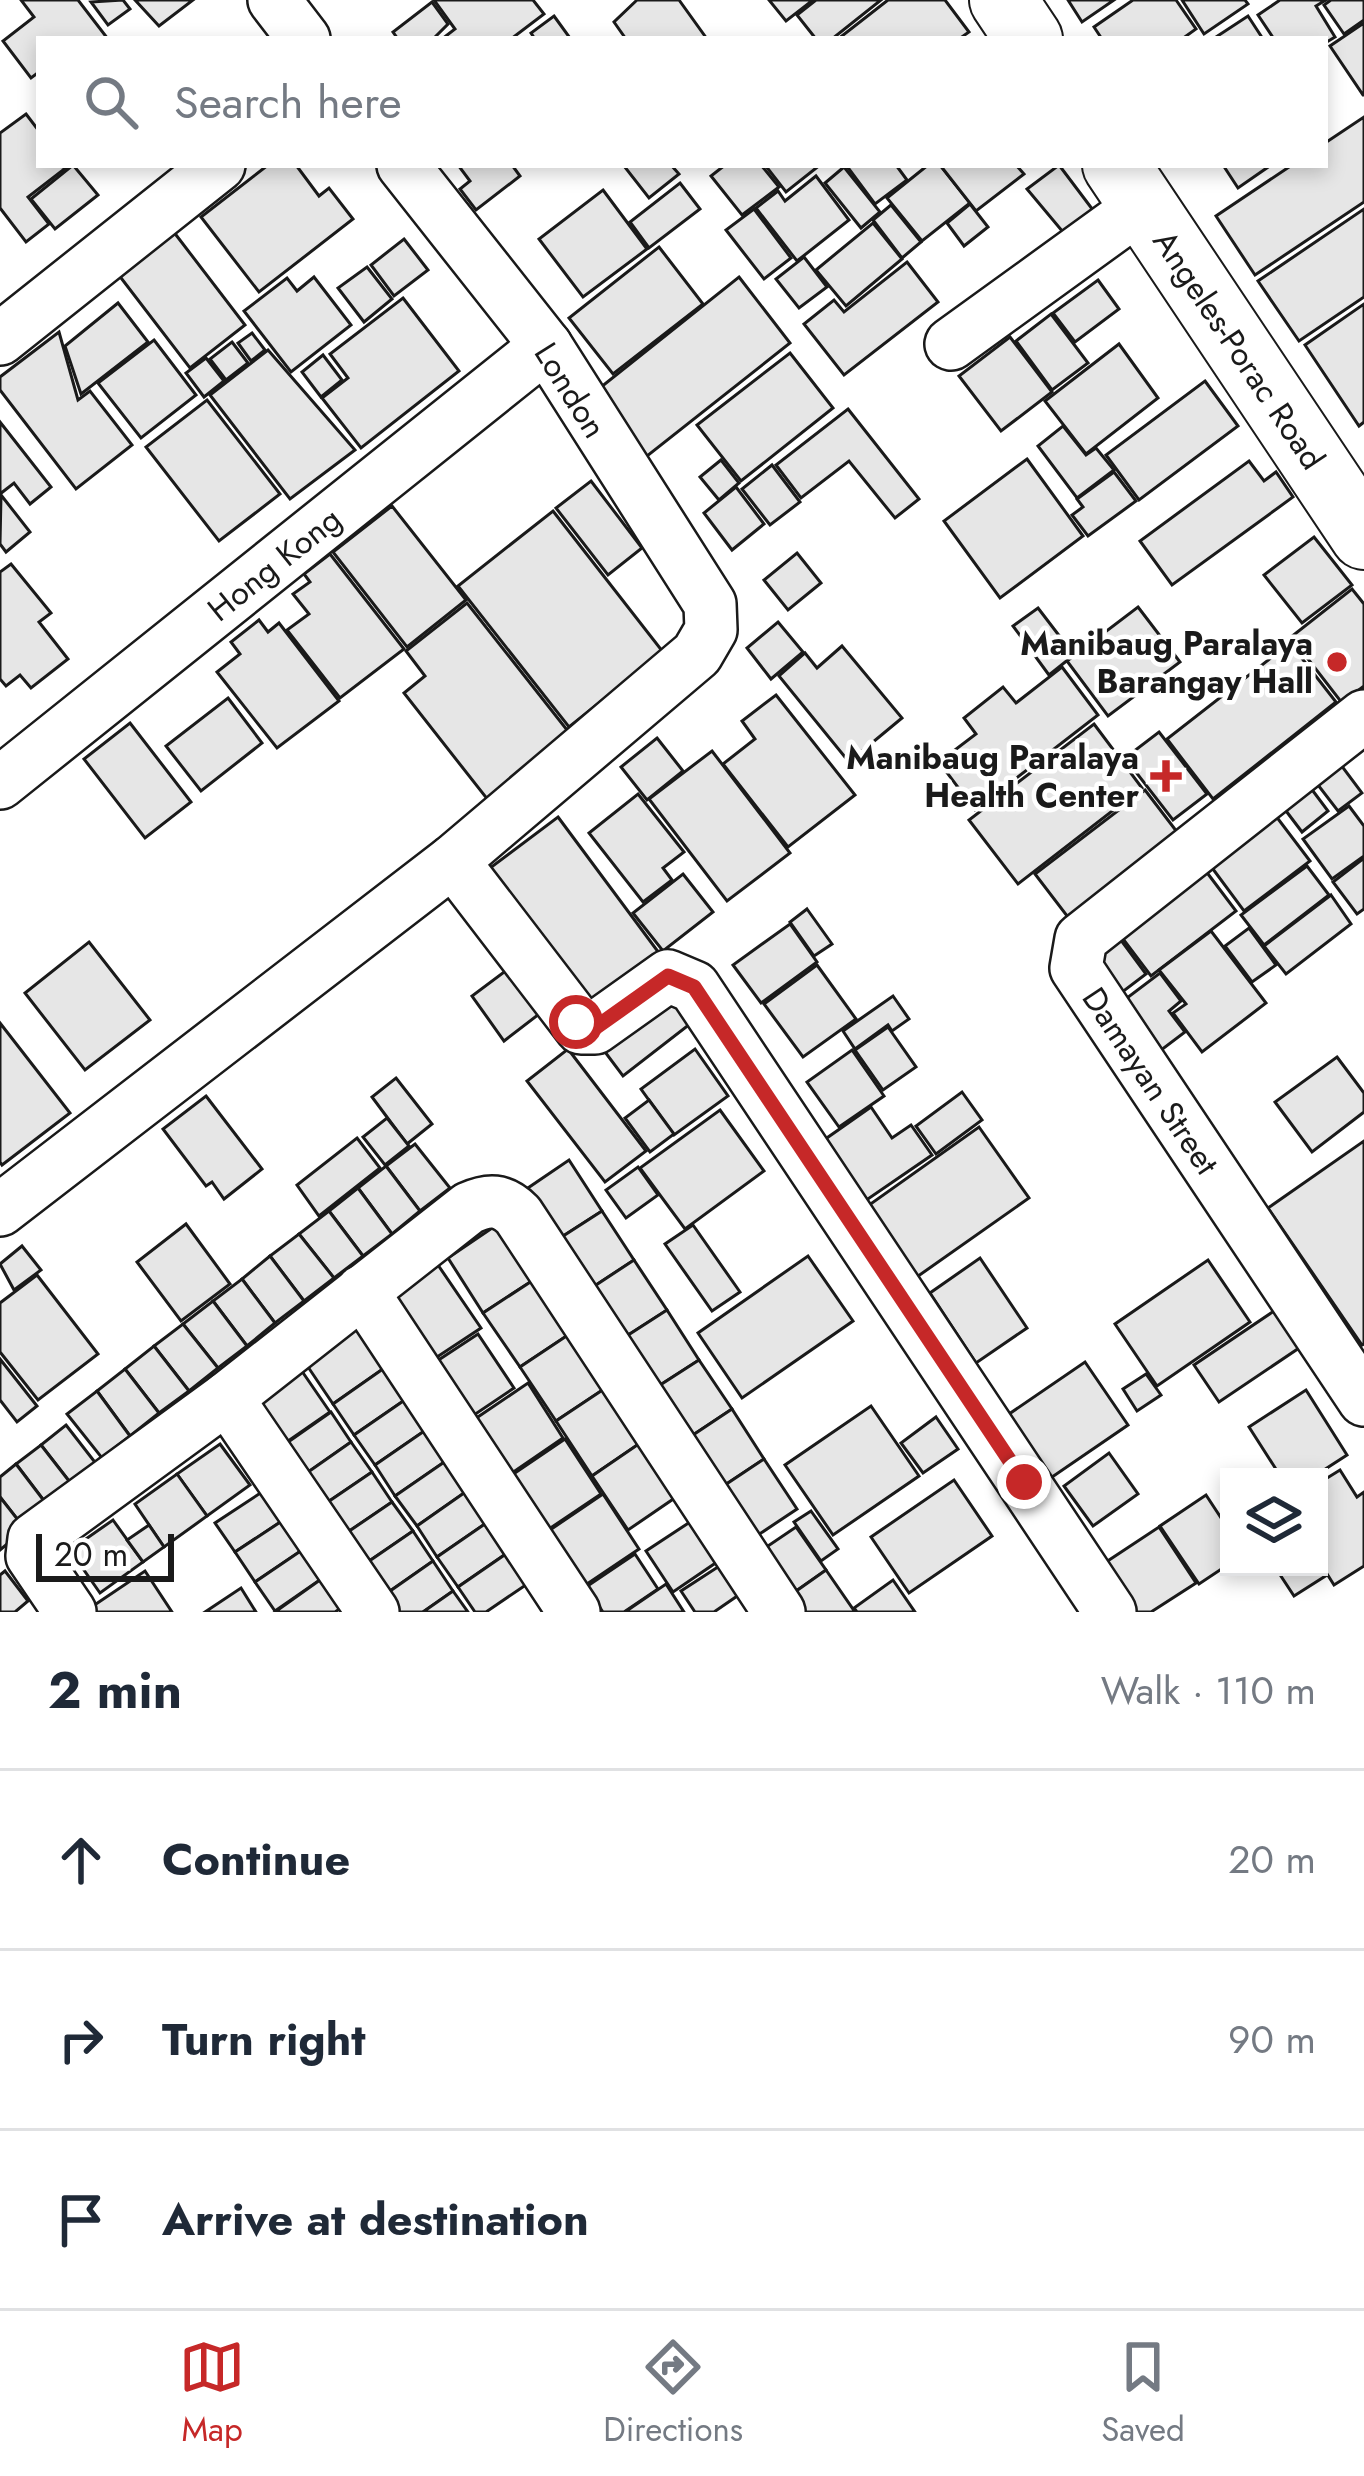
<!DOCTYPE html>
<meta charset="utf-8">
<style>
:root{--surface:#fff;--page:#f2f2f3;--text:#1f2937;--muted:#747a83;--line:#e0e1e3;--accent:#c62828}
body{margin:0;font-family:Jost,sans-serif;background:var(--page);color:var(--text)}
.controls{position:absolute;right:36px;bottom:36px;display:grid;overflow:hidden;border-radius:0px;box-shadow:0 6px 18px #0003}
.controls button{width:108px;height:108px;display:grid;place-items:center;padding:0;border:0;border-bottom:3px solid var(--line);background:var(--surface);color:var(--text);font:60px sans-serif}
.scale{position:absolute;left:36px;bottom:30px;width:138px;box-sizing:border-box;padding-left:12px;border:6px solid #1a1a1a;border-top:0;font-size:33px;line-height:42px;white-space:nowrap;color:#1a1a1a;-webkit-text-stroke:9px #fff;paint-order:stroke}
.stop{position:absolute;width:36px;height:36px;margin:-27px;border:9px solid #c62828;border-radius:50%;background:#fff}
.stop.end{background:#c62828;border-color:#fff;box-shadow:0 3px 12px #0008}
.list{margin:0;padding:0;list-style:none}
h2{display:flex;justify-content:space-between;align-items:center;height:156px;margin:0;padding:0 48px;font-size:51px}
h2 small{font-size:39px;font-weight:400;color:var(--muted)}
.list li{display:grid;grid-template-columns:78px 1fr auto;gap:36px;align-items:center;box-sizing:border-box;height:180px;padding:0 48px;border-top:3px solid var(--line)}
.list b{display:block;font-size:45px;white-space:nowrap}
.list em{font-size:39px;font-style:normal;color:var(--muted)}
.icon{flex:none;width:66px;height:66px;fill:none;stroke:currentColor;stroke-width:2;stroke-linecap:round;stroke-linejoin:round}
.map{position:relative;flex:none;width:1364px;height:1612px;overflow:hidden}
.search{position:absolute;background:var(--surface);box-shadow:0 6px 18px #0003;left:36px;right:36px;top:36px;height:132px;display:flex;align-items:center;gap:30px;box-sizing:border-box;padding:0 42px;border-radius:0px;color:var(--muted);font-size:45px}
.sheet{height:696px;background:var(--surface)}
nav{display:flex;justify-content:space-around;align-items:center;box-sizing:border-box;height:168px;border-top:3px solid var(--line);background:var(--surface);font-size:33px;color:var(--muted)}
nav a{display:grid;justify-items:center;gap:6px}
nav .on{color:var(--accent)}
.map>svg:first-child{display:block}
.building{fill:#e6e6e6;stroke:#1a1a1a;stroke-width:3}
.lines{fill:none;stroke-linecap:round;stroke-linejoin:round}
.minor-casing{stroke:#1a1a1a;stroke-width:56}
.major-casing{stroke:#1a1a1a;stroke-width:70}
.minor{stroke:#fff;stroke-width:51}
.major{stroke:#fff;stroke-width:66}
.route{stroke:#c62828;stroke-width:15}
.poi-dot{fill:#c62828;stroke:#fff;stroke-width:4.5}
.labels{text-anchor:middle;stroke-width:9;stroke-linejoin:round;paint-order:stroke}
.street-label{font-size:33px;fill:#1a1a1a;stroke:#fff}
.poi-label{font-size:33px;font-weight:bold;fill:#1a1a1a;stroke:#fff;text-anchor:end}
</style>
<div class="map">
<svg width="1364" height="1612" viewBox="0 0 1364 1612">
<rect width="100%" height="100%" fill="#fff"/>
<!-- building -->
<g class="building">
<polygon points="21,0 78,0 108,39 39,39 39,72 31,78 3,41 34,17"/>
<polygon points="123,0 130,9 108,25 91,2"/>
<polygon points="135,0 193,0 159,26"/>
<polygon points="434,0 533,0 544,14 511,39 442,39 455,29"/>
<polygon points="637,0 679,0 707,39 626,39 614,22"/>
<polygon points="769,0 813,0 786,21"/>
<polygon points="816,0 881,0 832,39 816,39 797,15"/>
<polygon points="888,0 945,0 969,32 959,39 838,39"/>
<polygon points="1068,0 1114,0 1082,22"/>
<polygon points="1133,0 1176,0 1196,29 1182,39 1102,39 1094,27"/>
<polygon points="1182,0 1245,0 1248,4 1204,34"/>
<polygon points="1280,0 1326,0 1316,6 1335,37 1325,43 1274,39 1258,15"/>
<polygon points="1331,0 1364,0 1364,20 1344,34 1324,5"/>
<polygon points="432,2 448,24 433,39 398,39 393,32"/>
<polygon points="554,16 570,38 535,39 531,33"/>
<polygon points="1248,16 1263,39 1213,39"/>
<polygon points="1364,23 1364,95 1363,95 1330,46"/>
<polygon points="26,114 39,131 39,165 67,167 28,197 49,224 26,242 0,208 0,133"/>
<polygon points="1364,117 1364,202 1255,275 1216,216 1292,165 1325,165 1325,143"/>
<polygon points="73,165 98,195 55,229 31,199"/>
<polygon points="268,165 296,165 319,196 329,188 353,219 259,292 201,217"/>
<polygon points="458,165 512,165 520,176 476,210 460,189 470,181"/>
<polygon points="671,165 679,174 649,198 624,166"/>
<polygon points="725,165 761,165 779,187 742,215 711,176"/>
<polygon points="765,165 820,165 786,192"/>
<polygon points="846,165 896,165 907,180 875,204"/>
<polygon points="928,165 940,165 970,203 922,241 887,198"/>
<polygon points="940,165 1016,165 1024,174 976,211"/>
<polygon points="1059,165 1102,222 1073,244 1027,189"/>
<polygon points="1223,165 1271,165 1238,188"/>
<polygon points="844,167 880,212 861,228 825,183"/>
<polygon points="816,176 849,220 797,261 756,208 778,191 785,201"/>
<polygon points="680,183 700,209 649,248 630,222"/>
<polygon points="603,190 647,249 583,297 539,239"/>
<polygon points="970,204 988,227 964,246 947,223"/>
<polygon points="891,205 921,242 902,258 873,220"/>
<polygon points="754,209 791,258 764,279 726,230"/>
<polygon points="1364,209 1364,297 1299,341 1258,281"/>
<polygon points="873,223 902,259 846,306 816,270"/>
<polygon points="173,231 245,325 190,368 118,274"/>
<polygon points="404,239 428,270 394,296 371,265"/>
<polygon points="659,247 703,304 613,374 569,318"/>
<polygon points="804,257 827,287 799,308 776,279"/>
<polygon points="907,262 938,302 844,375 804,324 834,300 844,312"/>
<polygon points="367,267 392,299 364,322 338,288"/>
<polygon points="314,277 351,325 291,372 244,311 287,278 297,291"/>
<polygon points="739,277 790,343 637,464 586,399"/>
<polygon points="1098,280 1119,309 1075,342 1053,313"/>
<polygon points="403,298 459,371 361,448 322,398 348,378 330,354"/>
<polygon points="118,303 148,342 81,394 65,346"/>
<polygon points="1364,304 1364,422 1359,426 1305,345"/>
<polygon points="1051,314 1088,363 1052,390 1016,341"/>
<polygon points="59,332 78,400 90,391 132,445 76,489 0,390 0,377"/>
<polygon points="252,333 265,350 251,361 238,343"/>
<polygon points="1010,337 1052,392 1001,431 959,376"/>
<polygon points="154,340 196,395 141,438 98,383"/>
<polygon points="232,342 248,363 226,380 210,359"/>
<polygon points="1119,344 1158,398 1086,454 1045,401"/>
<polygon points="268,350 355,450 290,499 210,395"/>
<polygon points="790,353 833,408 741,481 697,425"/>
<polygon points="323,355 342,380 321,397 302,372"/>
<polygon points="206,358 224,381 204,397 186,373"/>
<polygon points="1205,381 1238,426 1139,500 1106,455"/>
<polygon points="207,400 280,494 219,541 146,447"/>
<polygon points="848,409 919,499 895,518 849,461 801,498 776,465"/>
<polygon points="0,422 51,487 30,504 14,483 0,494"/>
<polygon points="1063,426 1086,455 1096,448 1114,470 1077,498 1038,446"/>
<polygon points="1027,459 1083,536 1000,598 944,521"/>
<polygon points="721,460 739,483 719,500 700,477"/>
<polygon points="1249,461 1264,481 1276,472 1293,497 1172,585 1140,541"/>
<polygon points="772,465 800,502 770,525 742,489"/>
<polygon points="1114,472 1136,501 1088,536 1072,515 1083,507 1077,499"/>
<polygon points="591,481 642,548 608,575 556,508"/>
<polygon points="736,487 764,524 732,550 704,513"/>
<polygon points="1,495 30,532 6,552 0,544"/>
<polygon points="392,506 466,600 407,647 333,552"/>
<polygon points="553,511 663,652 569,727 458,586"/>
<polygon points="1314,537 1352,585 1302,623 1264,575"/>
<polygon points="797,553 821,583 788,610 764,580"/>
<polygon points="330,554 404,649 340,698 287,630 309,614 293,594 310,582 304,574"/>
<polygon points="11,564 51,613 39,622 68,659 31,688 20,675 6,686 0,679 0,572"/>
<polygon points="1352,589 1364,604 1364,686 1342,703 1291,637"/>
<polygon points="467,603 571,735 488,800 404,693 425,676 406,651"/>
<polygon points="1138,607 1180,662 1108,716 1067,661"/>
<polygon points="1038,608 1074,655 1049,675 1013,626"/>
<polygon points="259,620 268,632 279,623 339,701 277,748 217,672 240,654 231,642"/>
<polygon points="778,622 803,652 771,679 747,648"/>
<polygon points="1290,643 1336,702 1213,799 1167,739"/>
<polygon points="842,646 902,718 849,762 779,676 805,653 817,668"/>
<polygon points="1062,667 1098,715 975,810 939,762 976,734 964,718 1003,687 1016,703"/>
<polygon points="776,695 855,795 788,847 723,764 755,739 742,721"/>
<polygon points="228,698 262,743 201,791 166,746"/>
<polygon points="130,723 191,802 145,838 84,759"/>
<polygon points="1094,724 1142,788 1018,884 969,820"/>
<polygon points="1159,732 1207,794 1173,820 1125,758"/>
<polygon points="657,738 683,771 647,800 621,767"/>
<polygon points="712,751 790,853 727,901 649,799"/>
<polygon points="1332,753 1362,793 1338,811 1308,772"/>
<polygon points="1304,779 1328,811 1302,832 1277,799"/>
<polygon points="1145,790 1187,845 1077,929 1035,874"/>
<polygon points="638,794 684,852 663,868 672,880 643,902 589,833"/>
<polygon points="1349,806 1364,826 1364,856 1332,879 1303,839"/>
<polygon points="1269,807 1310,861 1244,911 1204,857"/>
<polygon points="558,817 662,957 583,1018 478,877"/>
<polygon points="1364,858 1364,909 1357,914 1333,882"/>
<polygon points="1199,862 1236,911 1151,976 1114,927"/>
<polygon points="1307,866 1329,895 1264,945 1241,915"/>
<polygon points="683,874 713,912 663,951 633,913"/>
<polygon points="1331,895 1351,924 1286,974 1264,946"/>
<polygon points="807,909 832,944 814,956 790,922"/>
<polygon points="790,924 817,962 761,1003 733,965"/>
<polygon points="1112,928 1146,974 1121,993 1087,947"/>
<polygon points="1249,928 1276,965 1252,982 1225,946"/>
<polygon points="1211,931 1266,1003 1202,1052 1173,1013 1186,1004 1159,970"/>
<polygon points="89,942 150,1020 85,1070 25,993"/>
<polygon points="817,965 856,1019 803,1057 764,1004"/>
<polygon points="511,967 543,1011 504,1041 472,996"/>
<polygon points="1160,973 1181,1001 1169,1011 1185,1032 1152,1057 1115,1007"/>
<polygon points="665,992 690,1024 623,1076 599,1044"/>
<polygon points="893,996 909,1019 892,1031 888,1025 855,1049 843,1031"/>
<polygon points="0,1023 70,1113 2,1165 0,1162"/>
<polygon points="888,1027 916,1067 883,1090 855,1050"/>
<polygon points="568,1049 646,1151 605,1182 527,1081"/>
<polygon points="695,1049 728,1096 674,1135 641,1089"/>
<polygon points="852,1050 884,1096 839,1127 807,1082"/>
<polygon points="1337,1057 1364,1093 1364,1112 1312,1152 1275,1102"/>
<polygon points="396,1078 432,1124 407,1144 372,1097"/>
<polygon points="962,1092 982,1120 936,1154 916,1126"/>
<polygon points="206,1096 262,1169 224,1199 212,1182 206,1186 163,1129"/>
<polygon points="649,1100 674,1134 650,1152 625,1118"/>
<polygon points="871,1107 892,1138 911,1125 932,1155 865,1201 824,1140"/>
<polygon points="720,1110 764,1171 685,1229 640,1168"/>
<polygon points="387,1118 409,1146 385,1165 363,1137"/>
<polygon points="979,1127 1029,1198 904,1286 855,1215"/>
<polygon points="357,1138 380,1168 319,1216 297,1185"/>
<polygon points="1364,1141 1364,1344 1362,1345 1268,1208"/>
<polygon points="415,1144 450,1188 420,1211 386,1166"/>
<polygon points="569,1160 602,1211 557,1240 525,1190"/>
<polygon points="386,1166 420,1211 392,1234 358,1188"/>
<polygon points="638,1167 658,1195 626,1218 606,1190"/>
<polygon points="358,1188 392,1234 363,1256 329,1211"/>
<polygon points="329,1211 363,1256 334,1278 299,1234"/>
<polygon points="602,1211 634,1260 590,1289 557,1240"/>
<polygon points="501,1222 538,1277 483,1313 448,1258"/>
<polygon points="186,1224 230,1284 181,1321 137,1262"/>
<polygon points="693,1225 740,1292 712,1311 665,1244"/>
<polygon points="299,1234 334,1278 304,1301 270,1256"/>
<polygon points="22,1246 41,1270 14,1290 0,1264"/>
<polygon points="270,1256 304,1301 275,1323 242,1279"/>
<polygon points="808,1256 853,1321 742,1398 698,1333"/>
<polygon points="980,1258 1027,1328 976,1363 930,1293"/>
<polygon points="634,1260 667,1310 622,1339 590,1289"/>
<polygon points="1208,1260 1250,1322 1157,1386 1115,1324"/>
<polygon points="438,1265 481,1328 434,1359 392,1296"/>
<polygon points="37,1275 98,1354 38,1400 0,1352 0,1303"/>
<polygon points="538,1277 574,1331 520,1367 483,1313"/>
<polygon points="242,1279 275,1323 247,1346 213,1301"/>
<polygon points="213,1301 247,1346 218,1368 183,1324"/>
<polygon points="1280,1307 1305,1344 1219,1402 1194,1365"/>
<polygon points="667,1310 699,1360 654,1389 622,1339"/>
<polygon points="361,1321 390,1364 333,1404 304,1361"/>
<polygon points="183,1324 218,1368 189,1391 154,1346"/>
<polygon points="574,1331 610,1385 556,1421 520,1367"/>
<polygon points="478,1334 514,1388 471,1417 434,1363"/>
<polygon points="154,1346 189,1391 159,1413 125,1369"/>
<polygon points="0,1359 37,1406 17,1422 0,1400"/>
<polygon points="699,1360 732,1409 687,1439 654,1389"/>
<polygon points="1085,1362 1128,1425 1039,1486 996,1423"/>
<polygon points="297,1364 330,1412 278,1448 245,1400"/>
<polygon points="390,1364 412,1395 354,1435 333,1404"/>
<polygon points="125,1369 159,1413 130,1436 97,1391"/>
<polygon points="1146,1374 1161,1395 1137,1411 1123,1389"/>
<polygon points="528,1383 563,1438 509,1475 472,1421"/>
<polygon points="610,1385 646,1439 592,1476 556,1421"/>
<polygon points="1306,1390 1347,1455 1313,1477 1281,1477 1249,1427"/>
<polygon points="97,1391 130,1436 102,1458 67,1414"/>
<polygon points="412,1395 433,1425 375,1465 354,1435"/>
<polygon points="871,1406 919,1476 833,1535 785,1465"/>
<polygon points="732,1409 764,1459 719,1489 687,1439"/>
<polygon points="331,1412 351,1442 301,1477 281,1447"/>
<polygon points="936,1417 958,1449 923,1473 901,1443"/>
<polygon points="66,1425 101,1470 76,1490 41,1445"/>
<polygon points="433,1425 453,1456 395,1496 375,1465"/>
<polygon points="565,1439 601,1494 546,1531 509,1477"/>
<polygon points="646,1439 682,1493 628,1530 592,1476"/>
<polygon points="351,1442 372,1472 322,1506 301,1477"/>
<polygon points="220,1444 250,1485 207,1516 177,1474"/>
<polygon points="41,1445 76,1490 51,1510 16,1464"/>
<polygon points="1109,1453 1138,1494 1093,1526 1064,1486"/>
<polygon points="453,1456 474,1486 417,1526 395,1496"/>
<polygon points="764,1459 797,1509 752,1539 719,1489"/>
<polygon points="16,1464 51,1510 25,1529 0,1497 0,1477"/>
<polygon points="1340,1470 1357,1497 1364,1492 1364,1566 1334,1585 1319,1561 1319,1483"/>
<polygon points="372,1472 392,1502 342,1536 322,1506"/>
<polygon points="177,1474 207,1516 164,1547 135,1504"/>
<polygon points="954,1480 992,1536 909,1593 871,1537"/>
<polygon points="474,1486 495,1517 437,1557 417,1526"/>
<polygon points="268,1488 288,1517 235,1552 215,1523"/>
<polygon points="603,1494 639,1549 584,1586 547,1532"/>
<polygon points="1206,1495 1229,1530 1229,1564 1199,1584 1160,1526"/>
<polygon points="0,1497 25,1529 0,1550"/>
<polygon points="392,1502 413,1531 362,1566 342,1536"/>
<polygon points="811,1511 838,1549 821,1561 794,1522"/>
<polygon points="288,1517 308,1546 255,1582 235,1552"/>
<polygon points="495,1517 516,1547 458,1587 437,1557"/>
<polygon points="113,1520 143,1562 100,1593 70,1550"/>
<polygon points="690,1522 717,1562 673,1592 646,1551"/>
<polygon points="149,1525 164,1547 143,1562 127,1540"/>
<polygon points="796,1527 826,1570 792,1594 762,1550"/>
<polygon points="1159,1527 1196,1583 1151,1612 1113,1612 1088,1574"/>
<polygon points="413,1531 433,1561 383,1596 362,1566"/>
<polygon points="308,1546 327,1575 275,1611 255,1582"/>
<polygon points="516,1547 536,1578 486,1612 475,1612 458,1587"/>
<polygon points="635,1554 658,1589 624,1612 603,1612 586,1587"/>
<polygon points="433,1561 453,1591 423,1612 394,1612 383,1596"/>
<polygon points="724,1563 743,1592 714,1612 695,1612 681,1591"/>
<polygon points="1319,1563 1327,1575 1294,1596 1275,1567"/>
<polygon points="826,1570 855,1612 804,1612 792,1594"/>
<polygon points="5,1571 28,1601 15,1612 0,1612 0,1575"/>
<polygon points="145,1571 172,1612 96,1612 93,1606"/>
<polygon points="327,1575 347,1604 335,1612 275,1612"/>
<polygon points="893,1580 915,1612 857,1612 854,1608"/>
<polygon points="666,1584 684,1612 625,1612"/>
<polygon points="241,1588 256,1612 205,1612"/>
<polygon points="453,1591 468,1612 423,1612"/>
</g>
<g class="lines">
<!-- minor casing -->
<g class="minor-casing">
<g id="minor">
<polyline points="274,0 304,39"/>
<polyline points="0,339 219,165"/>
<polyline points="951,344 1143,205"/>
<path id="s1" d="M 1364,716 L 1081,939 L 1076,968 L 1364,1400"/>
<path id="s2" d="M 0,783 L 546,346"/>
<polyline points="453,861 581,1028 595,1028 668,976 694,987 1110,1612"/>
<polyline points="0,1210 453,861 697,654 711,630 710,604 546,346 403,165"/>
<polyline points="362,1291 574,1612"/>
<polyline points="227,1398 373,1612"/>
<path d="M 70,1612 L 32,1556 L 34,1539 L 227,1398 L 469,1208 C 489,1199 502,1199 518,1215 L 779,1612"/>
</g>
</g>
<!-- major casing -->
<g class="major-casing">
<g id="major">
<polyline points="1003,0 1029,39"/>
<path id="s3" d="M 1116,165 L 1364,536"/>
</g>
</g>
<!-- minor -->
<use href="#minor" class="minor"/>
<!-- major -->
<use href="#major" class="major"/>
</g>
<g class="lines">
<!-- route -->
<polyline class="route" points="576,1022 595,1028 668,976 694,987 1024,1482"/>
</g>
<!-- markers -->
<g class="poi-dot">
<circle cx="1337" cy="662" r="12"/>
<path d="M1160 758h12v12h12v12h-12v12h-12v-12h-12v-12h12z"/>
</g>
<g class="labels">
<!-- street labels -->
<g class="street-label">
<text dy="12" stroke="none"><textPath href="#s3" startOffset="222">Angeles-Porac Road</textPath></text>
<text transform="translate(571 390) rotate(58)" y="12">London</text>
<text dy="12" stroke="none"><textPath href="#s2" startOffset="351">Hong Kong</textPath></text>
<text dy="12" stroke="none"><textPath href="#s1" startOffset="525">Damayan Street</textPath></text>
</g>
<!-- poi labels -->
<g class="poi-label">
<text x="1313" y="655">Manibaug Paralaya<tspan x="1313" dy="38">Barangay Hall</tspan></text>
<text x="1139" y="769">Manibaug Paralaya<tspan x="1139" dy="38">Health Center</tspan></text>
</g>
</g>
</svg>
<div class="controls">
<button><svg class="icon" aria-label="layers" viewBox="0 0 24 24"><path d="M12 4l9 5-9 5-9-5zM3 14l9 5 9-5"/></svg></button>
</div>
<div class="scale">20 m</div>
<div class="stop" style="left:576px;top:1022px"></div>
<div class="stop end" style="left:1024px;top:1482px"></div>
<div class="search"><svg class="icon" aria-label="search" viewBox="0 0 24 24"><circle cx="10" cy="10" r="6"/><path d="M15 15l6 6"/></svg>Search here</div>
</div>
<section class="sheet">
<h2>2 min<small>Walk · 110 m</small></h2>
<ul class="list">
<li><svg class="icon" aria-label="ahead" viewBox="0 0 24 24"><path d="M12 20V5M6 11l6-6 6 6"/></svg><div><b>Continue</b></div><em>20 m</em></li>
<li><svg class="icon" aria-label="right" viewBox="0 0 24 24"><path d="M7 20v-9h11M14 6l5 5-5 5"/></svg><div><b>Turn right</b></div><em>90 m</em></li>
<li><svg class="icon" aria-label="arrive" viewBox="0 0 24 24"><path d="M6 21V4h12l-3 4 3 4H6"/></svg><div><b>Arrive at destination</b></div></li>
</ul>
</section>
<nav>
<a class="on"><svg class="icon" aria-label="map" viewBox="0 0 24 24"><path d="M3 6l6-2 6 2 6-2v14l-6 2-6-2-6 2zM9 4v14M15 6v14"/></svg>Map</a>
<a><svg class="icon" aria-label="directions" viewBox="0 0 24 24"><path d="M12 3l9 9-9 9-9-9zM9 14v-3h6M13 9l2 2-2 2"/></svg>Directions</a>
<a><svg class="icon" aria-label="saved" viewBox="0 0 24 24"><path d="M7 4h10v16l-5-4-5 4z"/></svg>Saved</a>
</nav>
